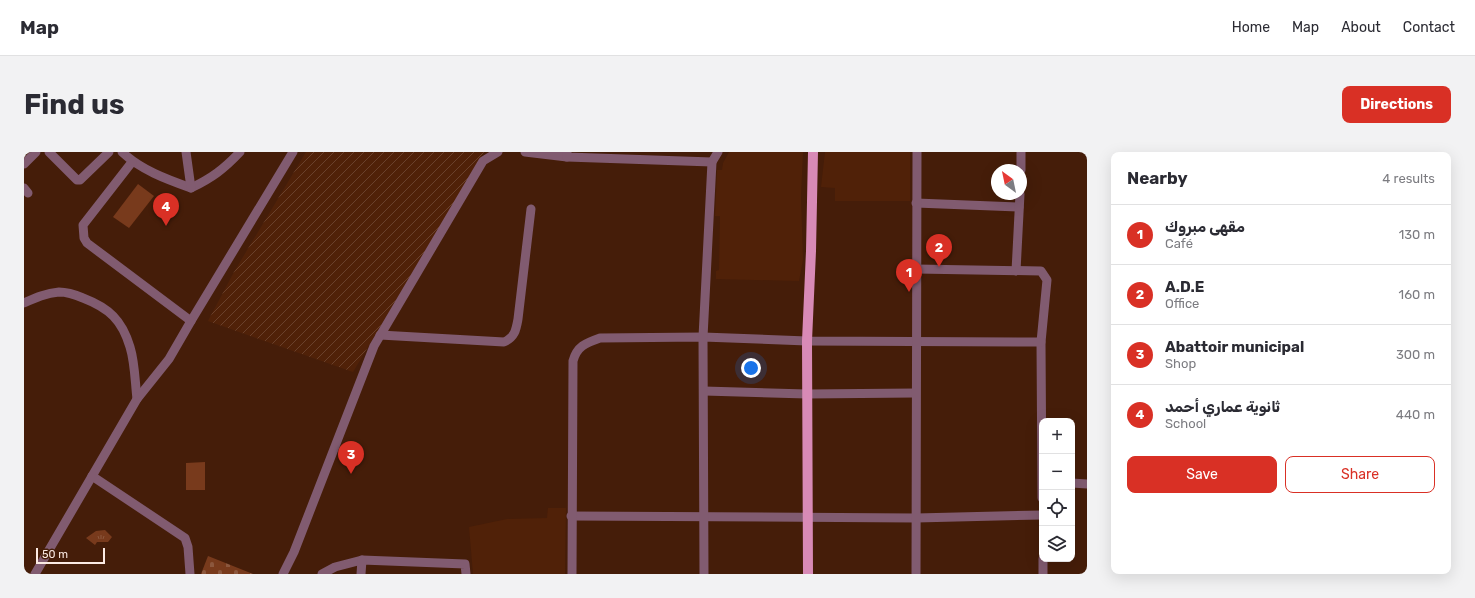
<!DOCTYPE html>
<meta charset="utf-8">
<style>
:root{--surface:#fff;--page:#f2f2f3;--text:#2b2b33;--muted:#7c7c81;--line:#e1e1e2;--accent:#d93025}
body{margin:0;font-family:Rubik,Vazirmatn,sans-serif;background:var(--page);color:var(--text)}
.controls{position:absolute;right:12px;bottom:12px;display:grid;overflow:hidden;border-radius:8px;box-shadow:0 4px 16px #0002}
.controls button{width:36px;height:36px;display:grid;place-items:center;padding:0;border:0;border-bottom:1px solid var(--line);background:var(--surface);color:var(--text);font:20px sans-serif}
.compass{position:absolute;left:967px;top:12px;width:36px;height:36px;border-radius:50%;background:var(--surface);box-shadow:0 4px 16px #0002;rotate:327deg}
.scale{position:absolute;left:12px;bottom:10px;width:69px;box-sizing:border-box;padding-left:4px;border:2px solid #fbeae3;border-top:0;font-size:11px;line-height:14px;white-space:nowrap;color:#fbeae3;-webkit-text-stroke:3px #451d09;paint-order:stroke}
.you{position:absolute;left:727px;top:216px;width:14px;height:14px;margin:-10px;border:3px solid #fff;border-radius:50%;background:#1a73e8;box-shadow:0 0 0 6px #1a73e833}
.badge{display:grid;place-items:center;width:26px;height:26px;border-radius:50%;background:var(--accent);color:#fff;font-size:13px;font-weight:700}
.pin{position:absolute;translate:-50% -33px;filter:drop-shadow(0 1px 2px #0008)}
.pin::after{content:'';position:absolute;top:21px;width:14px;height:12px;background:inherit;clip-path:polygon(0 0,100% 0,50% 100%)}
.list{margin:0;padding:0;list-style:none}
h2{display:flex;justify-content:space-between;align-items:center;height:52px;margin:0;padding:0 16px;font-size:17px}
h2 small{font-size:13px;font-weight:400;color:var(--muted)}
.list li{display:grid;grid-template-columns:26px 1fr auto;gap:12px;align-items:center;box-sizing:border-box;height:60px;padding:0 16px;border-top:1px solid var(--line)}
.list b{display:block;font-size:15px;white-space:nowrap}
.list p{margin:0;font-size:13px;white-space:nowrap;color:var(--muted)}
.list em{font-size:13px;font-style:normal;color:var(--muted)}
.actions{display:flex;gap:8px;padding:12px 16px}
.actions a{flex:1;padding:9px 0;border:1px solid var(--accent);border-radius:8px;text-align:center;font-size:14px;color:var(--accent)}
.actions .main{background:var(--accent);color:#fff}
.icon{flex:none;width:22px;height:22px;fill:none;stroke:currentColor;stroke-width:2;stroke-linecap:round;stroke-linejoin:round}
.map{position:relative;flex:none;width:1063px;height:422px;overflow:hidden;border-radius:8px}
header{display:flex;align-items:center;gap:24px;box-sizing:border-box;height:56px;padding:0 20px;background:var(--surface);border-bottom:1px solid var(--line)}
header strong{font-size:19px}
nav{display:flex;gap:22px;margin-inline-start:auto;font-size:14px}
.intro{display:flex;align-items:center;justify-content:space-between;box-sizing:border-box;height:96px;padding:0 24px}
h1{margin:0;font-size:28px}
.button{padding:10px 18px;border-radius:8px;background:var(--accent);color:#fff;font-size:14px;font-weight:700}
main{display:flex;gap:24px;padding:0 24px}
aside{flex:1;background:var(--surface);border-radius:8px;box-shadow:0 4px 16px #0002}
.map>svg:first-child{display:block}
.built{fill:#502108}
.industrial{fill:url(#industrial-furrows)}
.grass{fill:url(#grass-tufts)}
.cemetery{fill:url(#cemetery-stones)}
.green{fill:#783a1c}
.lines{fill:none;stroke-linecap:round;stroke-linejoin:round}
.street{stroke:#815b70;stroke-width:9}
.primary{stroke:#d88ab6;stroke-width:10}
</style>
<header>
<strong>Map</strong>
<nav><a>Home</a><a>Map</a><a>About</a><a>Contact</a></nav>
</header>
<div class="intro"><h1>Find us</h1><a class="button">Directions</a></div>
<main>
<div class="map">
<svg width="1063" height="422" viewBox="0 0 1063 422">
<defs>
<pattern id="industrial-furrows" width="10" height="10" patternUnits="userSpaceOnUse"><rect width="10" height="10" fill="#502108"/><path d="M-1 1l2-2M0 10L10 0M9 11l2-2" fill="none" stroke="#6a412c"/></pattern>
<pattern id="grass-tufts" width="24" height="20" patternUnits="userSpaceOnUse"><rect width="24" height="20" fill="#783a1c"/><path d="M3 7l-1-3M5 7V3M7 7l1-3M15 17l-1-3M17 17v-4M19 17l1-3" fill="none" stroke="#8c573d"/></pattern>
<pattern id="cemetery-stones" width="16" height="16" patternUnits="userSpaceOnUse"><rect width="16" height="16" fill="#783a1c"/><path d="M2 7V4a2 2 0 0 1 4 0v3zM10 15v-3a2 2 0 0 1 4 0v3z" fill="#8c573d"/></pattern>
</defs>
<rect width="100%" height="100%" fill="#451d09"/>
<!-- built -->
<g class="built">
<polygon points="705,0 779,0 777,44 779,108 775,129 692,127 692,119 695,118 696,64 691,64 693,18 698,18 699,11"/>
<polygon points="801,0 886,0 886,49 811,49 811,36 797,35"/>
<polygon points="524,356 542,356 541,422 449,422 445,375 483,367 523,366"/>
</g>
<!-- industrial -->
<polygon class="industrial" points="282,0 460,0 329,220 184,169 210,120"/>
<!-- grass -->
<polygon class="grass" points="81,378 88,385 84,390 73,390 71,393 62,386 72,379"/>
<!-- cemetery -->
<polygon class="cemetery" points="184,404 229,422 177,422"/>
<!-- green -->
<g class="green">
<polygon points="114,32 130,44 105,76 89,65"/>
<polygon points="181,310 181,338 162,338 162,311"/>
</g>
<g class="lines">
<!-- street -->
<g class="street">
<polyline points="25,0 53,28 56,28 85,0"/>
<path d="M 98,0 C 117,18 142,27 167,36 C 188,26 200,17 216,0"/>
<polyline points="162,0 167,36"/>
<polyline points="501,0 543,5"/>
<polyline points="543,0 543,5 688,10"/>
<polyline points="0,12 12,0"/>
<polyline points="997,18 997,0"/>
<polyline points="0,36 4,41"/>
<polyline points="892,51 995,55"/>
<polyline points="892,117 1017,119 1023,128 1017,190 1018,346"/>
<polyline points="992,119 996,42"/>
<path d="M 0,151 C 11,146 22,141 35,140 C 43,140 52,143 59,146 C 85,156 98,168 106,195 C 111,211 111,230 113,247"/>
<polyline points="167,169 269,0"/>
<path d="M 356,183 L 480,190 C 491,185 492,178 494,167 L 507,57"/>
<polyline points="680,239 783,242 891,241"/>
<polyline points="68,324 161,386 164,395 166,422"/>
<polyline points="1048,331 1063,332"/>
<polyline points="547,364 892,366 1018,363"/>
<polyline points="1019,407 1019,422"/>
<polyline points="11,422 113,247 145,207 167,169 63,91 60,86 59,73 108,10"/>
<polyline points="259,422 270,400 350,194 459,9 474,0"/>
<polyline points="298,422 311,415 338,408 441,412 442,422"/>
<polyline points="337,422 338,408"/>
<path d="M 548,422 L 549,209 C 553,194 562,191 576,186 L 679,185 L 783,189 L 1017,190"/>
<polyline points="680,422 679,185 688,10 694,0"/>
<polyline points="892,422 893,0"/>
</g>
<!-- primary -->
<polyline class="primary" points="784,422 783,189 787,99 789,0"/>
</g>
</svg>
<div class="controls">
<button>+</button>
<button>−</button>
<button><svg class="icon" aria-label="locate" viewBox="0 0 24 24"><circle cx="12" cy="12" r="6"/><path d="M12 2v4M12 18v4M2 12h4M18 12h4"/></svg></button>
<button><svg class="icon" aria-label="layers" viewBox="0 0 24 24"><path d="M12 4l9 5-9 5-9-5zM3 14l9 5 9-5"/></svg></button>
</div>
<svg class="compass" viewBox="-18 -18 36 36"><path d="M0-13l5 13h-10z" fill="#e53935"/><path d="M0 13l5-13h-10z" fill="#7c7c81"/></svg>
<div class="scale">50 m</div>
<div class="you"></div>
<div class="pin badge" style="left:885px;top:140px">1</div>
<div class="pin badge" style="left:915px;top:115px">2</div>
<div class="pin badge" style="left:327px;top:322px">3</div>
<div class="pin badge" style="left:142px;top:74px">4</div>
</div>
<aside>
<h2>Nearby<small>4 results</small></h2>
<ul class="list">
<li><span class="badge">1</span><div><b>مقهى مبروك</b><p>Café</p></div><em>130 m</em></li>
<li><span class="badge">2</span><div><b>A.D.E</b><p>Office</p></div><em>160 m</em></li>
<li><span class="badge">3</span><div><b>Abattoir municipal</b><p>Shop</p></div><em>300 m</em></li>
<li><span class="badge">4</span><div><b>ثانوية عماري أحمد</b><p>School</p></div><em>440 m</em></li>
</ul>
<div class="actions"><a class="main">Save</a><a>Share</a></div>
</aside>
</main>
